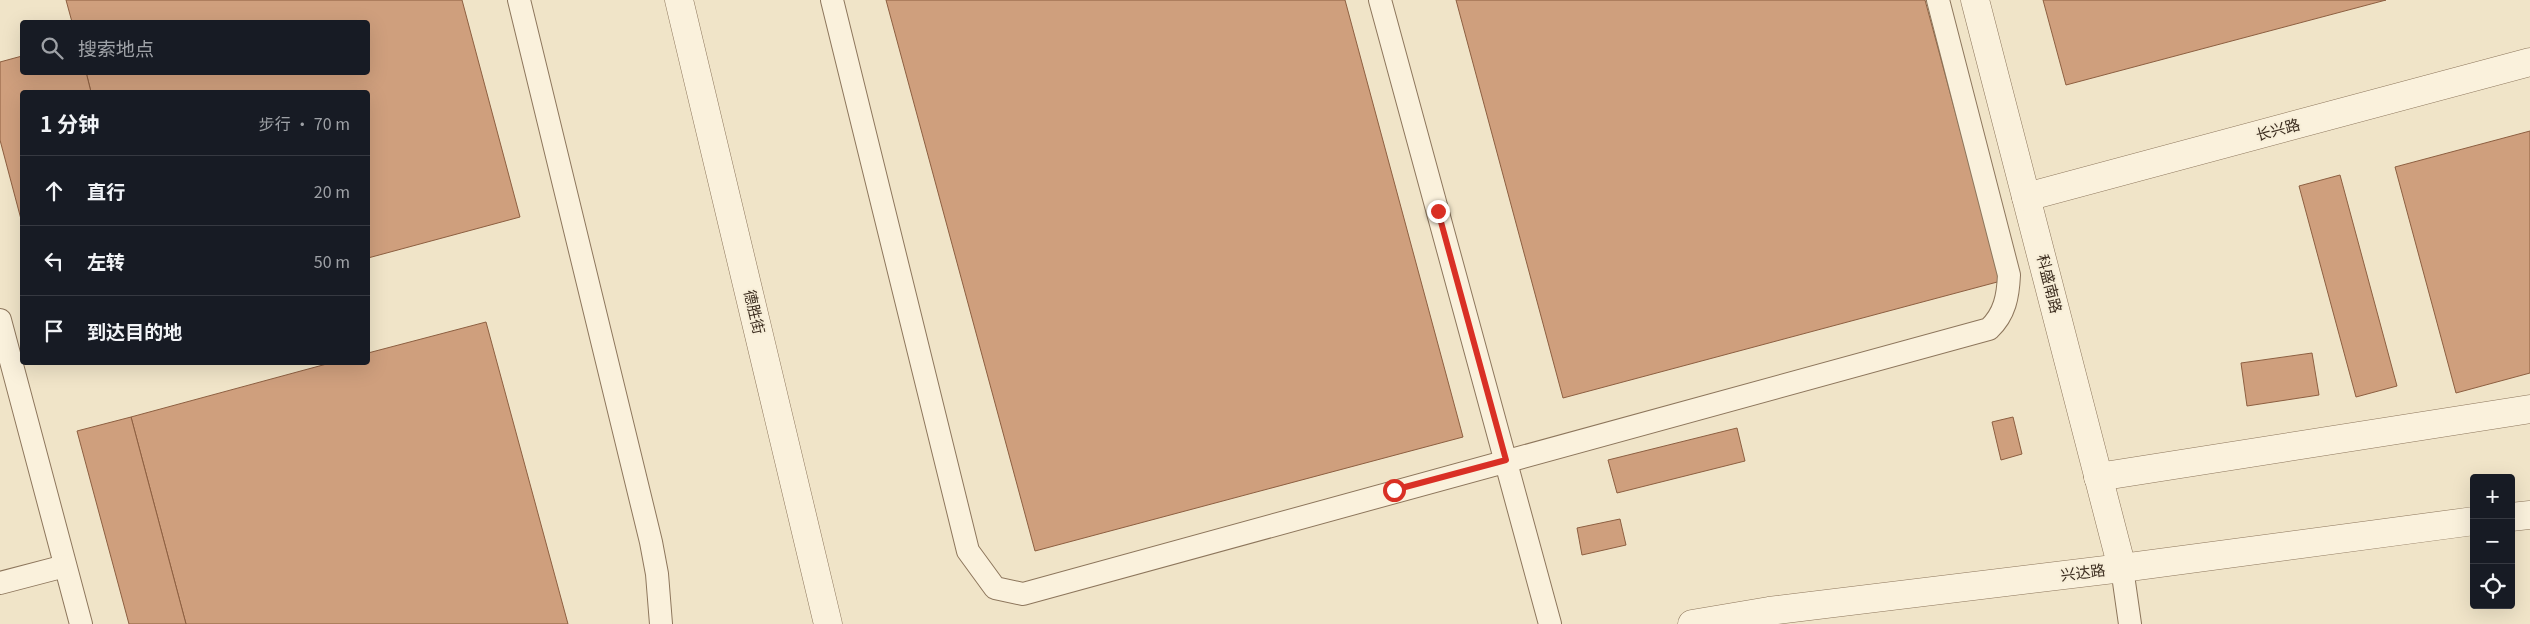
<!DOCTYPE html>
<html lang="zh">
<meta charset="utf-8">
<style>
:root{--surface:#171b24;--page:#20242c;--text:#f1f3f6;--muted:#9ea1a6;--line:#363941}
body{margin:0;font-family:Georgia,"Noto Sans SC",serif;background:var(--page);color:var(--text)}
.controls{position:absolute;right:15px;bottom:15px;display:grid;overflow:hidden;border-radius:5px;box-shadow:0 5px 20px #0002}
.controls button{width:45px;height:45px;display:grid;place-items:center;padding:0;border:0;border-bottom:1px solid var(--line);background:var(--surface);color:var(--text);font:25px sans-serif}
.stop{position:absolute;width:15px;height:15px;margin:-11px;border:4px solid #d93025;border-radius:50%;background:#fff}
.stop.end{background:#d93025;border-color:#fff;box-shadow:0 1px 5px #0008}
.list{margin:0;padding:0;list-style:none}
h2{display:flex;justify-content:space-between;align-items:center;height:65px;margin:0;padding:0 20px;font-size:21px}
h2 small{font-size:16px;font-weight:400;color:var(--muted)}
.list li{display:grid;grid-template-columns:32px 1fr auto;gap:15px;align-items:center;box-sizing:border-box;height:70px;padding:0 20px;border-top:1px solid var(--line)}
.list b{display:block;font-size:19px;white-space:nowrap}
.list em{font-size:16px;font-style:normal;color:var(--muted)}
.icon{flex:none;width:28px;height:28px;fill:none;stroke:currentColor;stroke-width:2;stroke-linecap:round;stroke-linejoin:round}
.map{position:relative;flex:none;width:2530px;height:624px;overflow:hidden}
.search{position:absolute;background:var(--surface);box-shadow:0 5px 20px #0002;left:20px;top:20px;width:350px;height:55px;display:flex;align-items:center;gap:12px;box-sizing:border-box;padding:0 18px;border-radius:5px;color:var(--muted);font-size:19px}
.panel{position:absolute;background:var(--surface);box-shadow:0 5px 20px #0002;left:20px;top:90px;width:350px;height:275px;border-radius:5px}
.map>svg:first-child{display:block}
.building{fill:#cf9f7d;stroke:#8d5f41}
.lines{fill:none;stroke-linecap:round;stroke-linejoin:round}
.service-casing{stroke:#8d765c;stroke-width:24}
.minor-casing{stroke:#8d765c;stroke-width:29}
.tertiary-casing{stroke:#8d765c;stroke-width:29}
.service{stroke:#faf1dc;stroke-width:22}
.minor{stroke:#faf1dc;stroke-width:28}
.tertiary{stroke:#faf1dc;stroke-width:28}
.route{stroke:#d93025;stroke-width:6}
.labels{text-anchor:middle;stroke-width:4;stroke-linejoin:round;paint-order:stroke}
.street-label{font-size:15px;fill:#3d2e20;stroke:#f7eed8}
</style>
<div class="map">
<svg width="2530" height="624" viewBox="0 0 2530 624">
<rect width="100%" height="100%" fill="#f0e4c8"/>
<!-- building -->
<g class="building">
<polygon points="66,0 462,0 520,217 368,258 368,92 91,92 86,72 368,72 368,22 72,22"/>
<polygon points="886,0 1345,0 1463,437 1035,551"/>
<polygon points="1456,0 1925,0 2001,281 1563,398"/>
<polygon points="2043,0 2386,0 2066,85"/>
<polygon points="22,56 22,72 86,72 91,92 22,92 22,223 0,140 0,62"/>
<polygon points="2530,131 2530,373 2456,393 2395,167"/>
<polygon points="2340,175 2397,386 2356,397 2299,186"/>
<polygon points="486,322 568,624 186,624 131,417 334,362 368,362 368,353"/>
<polygon points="2312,353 2319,395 2247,406 2241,363"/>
<polygon points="131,417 186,624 129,624 77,431"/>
<polygon points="2013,417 2022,454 2001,460 1992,422"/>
<polygon points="1737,428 1745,461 1617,493 1608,460"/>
<polygon points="1620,519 1626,545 1582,555 1577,528"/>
</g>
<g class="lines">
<!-- service casing -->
<g class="service-casing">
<g id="service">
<polyline points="519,0 651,542 657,574 661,624"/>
<path d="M 832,0 L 968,551 L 995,588 L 1023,594 L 1989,329 C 2005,314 2008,296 2009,275 L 1938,0"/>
<polyline points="1380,0 1550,624"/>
<polyline points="0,320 81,624"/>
<polyline points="2122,568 2130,624"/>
<polyline points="0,583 65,566"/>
</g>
</g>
<!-- minor casing -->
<g class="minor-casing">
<g id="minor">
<polyline points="1975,0 2122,568"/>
<polyline points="2026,197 2530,62"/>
<polyline points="2098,477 2530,409"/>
</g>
</g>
<!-- tertiary casing -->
<g class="tertiary-casing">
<g id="tertiary">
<polyline points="679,0 828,624"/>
<polyline points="2511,517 2530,515"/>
<polyline points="1692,624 1769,611 2122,568 2474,521"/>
</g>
</g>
<!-- service -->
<use href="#service" class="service"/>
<!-- minor -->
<use href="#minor" class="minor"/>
<!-- tertiary -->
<use href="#tertiary" class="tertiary"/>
</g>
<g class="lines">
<!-- route -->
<polyline class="route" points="1394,490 1506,460 1438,211"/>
</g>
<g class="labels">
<!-- street labels -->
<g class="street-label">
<text transform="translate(2278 130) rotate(-15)" y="5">长兴路</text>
<text transform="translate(2049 284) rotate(76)" y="5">科盛南路</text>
<text transform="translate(754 312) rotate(77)" y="5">德胜街</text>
<text transform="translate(2083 573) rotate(-7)" y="5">兴达路</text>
</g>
</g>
</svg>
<div class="controls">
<button>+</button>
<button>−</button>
<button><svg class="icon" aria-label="locate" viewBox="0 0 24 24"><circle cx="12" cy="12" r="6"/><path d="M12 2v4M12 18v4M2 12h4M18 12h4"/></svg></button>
</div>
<div class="stop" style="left:1394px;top:490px"></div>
<div class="stop end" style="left:1438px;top:211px"></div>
<div class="search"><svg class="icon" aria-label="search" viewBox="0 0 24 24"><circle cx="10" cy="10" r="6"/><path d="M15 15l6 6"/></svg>搜索地点</div>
<section class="panel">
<h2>1 分钟<small>步行 · 70 m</small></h2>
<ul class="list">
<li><svg class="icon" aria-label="ahead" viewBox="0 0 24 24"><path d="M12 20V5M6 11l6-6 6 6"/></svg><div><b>直行</b></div><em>20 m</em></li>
<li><svg class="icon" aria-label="left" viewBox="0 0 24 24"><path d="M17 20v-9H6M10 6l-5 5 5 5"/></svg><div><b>左转</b></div><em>50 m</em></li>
<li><svg class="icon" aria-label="arrive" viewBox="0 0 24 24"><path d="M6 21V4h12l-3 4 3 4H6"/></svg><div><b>到达目的地</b></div></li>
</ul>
</section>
</div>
